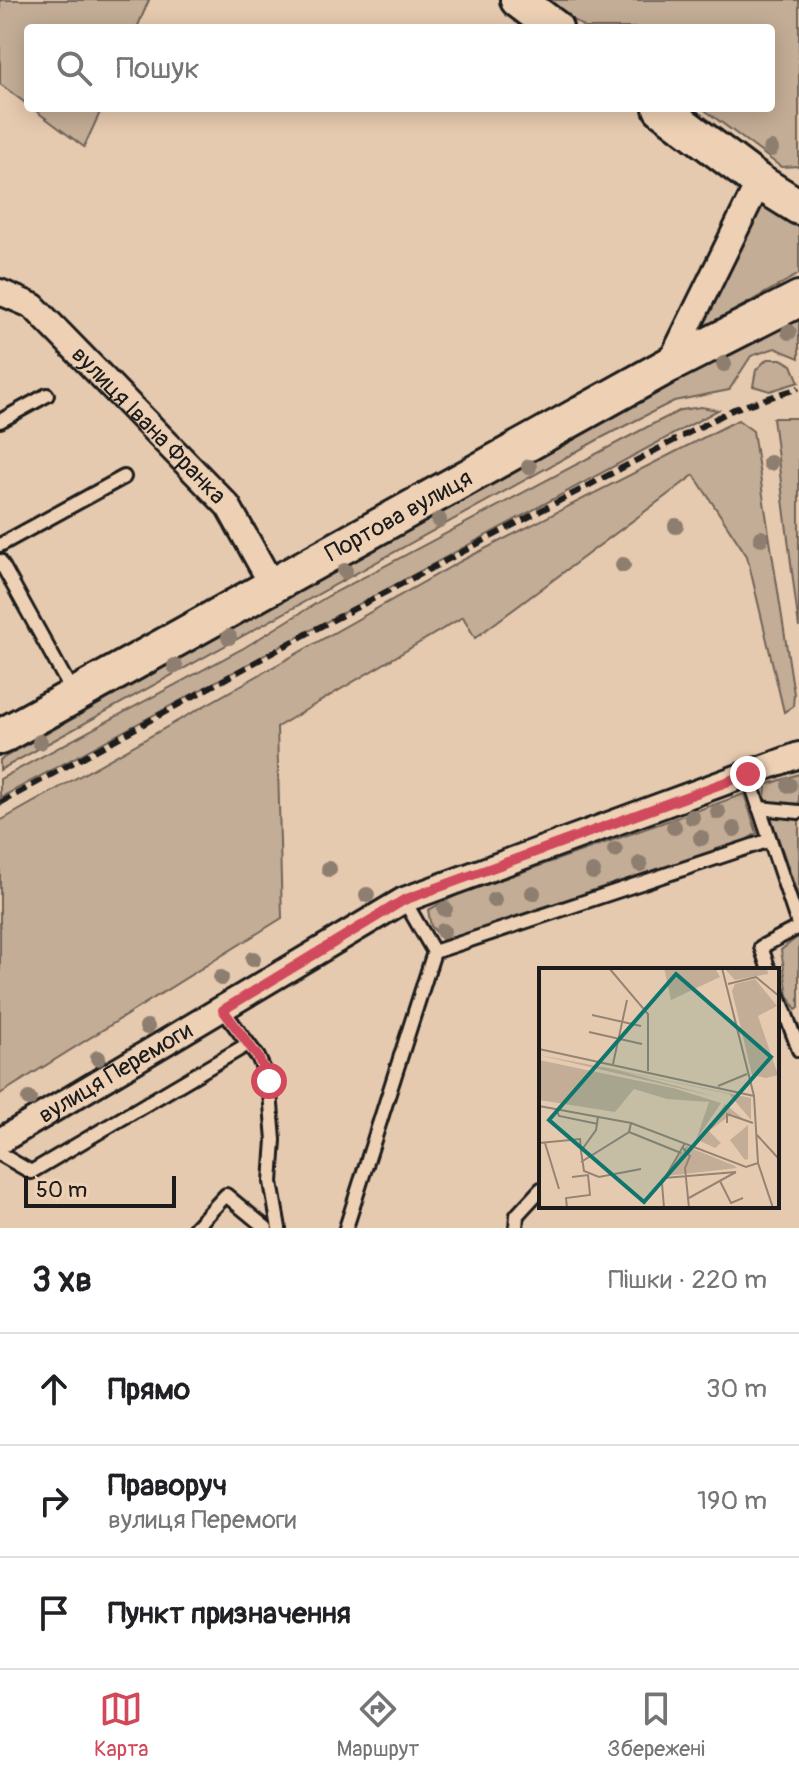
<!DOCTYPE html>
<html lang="uk">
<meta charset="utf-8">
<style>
:root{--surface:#fff;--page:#f2f2f2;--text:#202124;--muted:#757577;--line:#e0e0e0;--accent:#d1495b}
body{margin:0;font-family:Pangolin,sans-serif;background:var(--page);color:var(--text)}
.scale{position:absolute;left:24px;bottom:20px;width:152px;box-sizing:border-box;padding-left:8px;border:4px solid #1c1c1c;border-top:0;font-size:22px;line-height:28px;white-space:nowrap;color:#1c1c1c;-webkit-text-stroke:6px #eed1b5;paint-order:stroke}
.stop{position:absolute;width:24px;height:24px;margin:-18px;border:6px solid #d1495b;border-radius:50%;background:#fff}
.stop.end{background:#d1495b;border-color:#fff;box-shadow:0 2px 8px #0008}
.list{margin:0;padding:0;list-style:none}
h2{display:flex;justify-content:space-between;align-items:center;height:104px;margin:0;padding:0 32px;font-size:34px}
h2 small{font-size:26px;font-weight:400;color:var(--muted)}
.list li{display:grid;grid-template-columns:52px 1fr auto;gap:24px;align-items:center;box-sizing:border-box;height:112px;padding:0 32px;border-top:2px solid var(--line)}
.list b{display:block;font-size:30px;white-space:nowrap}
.list p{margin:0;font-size:26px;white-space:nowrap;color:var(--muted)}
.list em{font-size:26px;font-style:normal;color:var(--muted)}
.icon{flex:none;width:44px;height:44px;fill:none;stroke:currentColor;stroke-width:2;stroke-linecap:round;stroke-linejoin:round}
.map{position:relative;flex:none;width:799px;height:1228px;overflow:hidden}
.search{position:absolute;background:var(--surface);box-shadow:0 4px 20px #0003;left:24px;right:24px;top:24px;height:88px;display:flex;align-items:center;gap:20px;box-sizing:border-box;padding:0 28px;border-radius:8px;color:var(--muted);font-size:30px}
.sheet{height:440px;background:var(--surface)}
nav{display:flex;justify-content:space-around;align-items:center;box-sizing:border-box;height:112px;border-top:2px solid var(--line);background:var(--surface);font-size:22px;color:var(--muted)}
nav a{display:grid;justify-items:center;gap:4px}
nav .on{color:var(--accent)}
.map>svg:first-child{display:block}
.green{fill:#c4ad96;stroke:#706459;stroke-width:2}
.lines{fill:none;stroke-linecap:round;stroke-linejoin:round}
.lane-casing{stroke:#1c1c1c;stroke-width:18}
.street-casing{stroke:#1c1c1c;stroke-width:30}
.secondary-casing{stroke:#1c1c1c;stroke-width:40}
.lane{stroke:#eed1b5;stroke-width:12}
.street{stroke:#eed1b5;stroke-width:24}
.secondary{stroke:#eed1b5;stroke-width:34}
.rail{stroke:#1c1c1c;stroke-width:6;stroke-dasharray:12 6;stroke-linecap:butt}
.tree{fill:#8e7e6f}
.route{stroke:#d1495b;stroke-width:10}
.labels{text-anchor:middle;stroke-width:6;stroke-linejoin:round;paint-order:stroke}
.street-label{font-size:24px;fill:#1c1c1c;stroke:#eed1b5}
.inset-road{fill:none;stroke:#958474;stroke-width:2}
.view{fill:#0f766e;fill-opacity:0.15;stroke:#0f766e;stroke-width:4}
.inset-edge{fill:none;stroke:#1c1c1c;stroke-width:4}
</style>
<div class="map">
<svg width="799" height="1228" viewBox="0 0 799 1228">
<rect width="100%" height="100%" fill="#e6caaf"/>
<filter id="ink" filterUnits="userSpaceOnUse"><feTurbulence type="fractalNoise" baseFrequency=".0125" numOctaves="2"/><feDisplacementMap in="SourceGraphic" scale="16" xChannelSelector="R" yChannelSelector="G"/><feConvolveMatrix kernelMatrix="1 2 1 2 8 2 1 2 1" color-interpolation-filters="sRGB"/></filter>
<g filter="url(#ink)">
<!-- green -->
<g class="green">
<polygon points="0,0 149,0 137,28 28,28 28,105 0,84"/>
<polygon points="545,0 799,0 799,166 781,167 702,108 771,108 771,28 585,28"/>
<polygon points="32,108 102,108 84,147"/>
<polygon points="761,202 799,226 799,274 706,326 702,321"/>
<polygon points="799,309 799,358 775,348 751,356 729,390 674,401 601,438 0,770 0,760"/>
<polygon points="767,359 781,359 792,365 799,382 770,391 753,386 756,370"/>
<polygon points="701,407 718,410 0,798 0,779 242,649 328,596 649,426 681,410"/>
<polygon points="773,418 799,418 799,628"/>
<polygon points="738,420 753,431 794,694 793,706 784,712 747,556 694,475 475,638 463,617 277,727 282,918 0,1094 0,821 463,560"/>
<polygon points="799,774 799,898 765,800 766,785"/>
<polygon points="744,794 757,833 743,842 463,935 442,939 431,926 428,910 457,895"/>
<polygon points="799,936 799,1008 796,1010 788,995 781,950"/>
</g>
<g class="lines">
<!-- lane casing -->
<g class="lane-casing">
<g id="lane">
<polyline points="0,421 47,395"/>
<polyline points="0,545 124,477"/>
<polyline points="0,561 74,695"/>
<polyline points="748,774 799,927"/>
<polyline points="759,808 799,812"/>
<polyline points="434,952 770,840"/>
<polyline points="769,970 761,947 799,927"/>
<polyline points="777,991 799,1050"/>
<polyline points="223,1010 258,1057 269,1081 274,1140 271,1182 279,1228"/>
<polyline points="0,1154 31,1172 248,1044"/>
<polyline points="195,1228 226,1195 266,1228"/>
<polyline points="346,1228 434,952 404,900"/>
<polyline points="516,1228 517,1215 541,1189"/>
</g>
</g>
<!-- street casing -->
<g class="street-casing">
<g id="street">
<path id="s1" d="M 0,292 L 33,306 L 228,506 L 271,583"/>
<polyline points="669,365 759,182"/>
<path id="s2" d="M 0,1141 L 404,900 L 799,755"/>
</g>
</g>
<!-- secondary casing -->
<g class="secondary-casing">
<g id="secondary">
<polyline points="518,0 555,28"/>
<polyline points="661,108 759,182 799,207"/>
<path id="s3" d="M 0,737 L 669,365 L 799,299"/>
</g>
</g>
<!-- lane -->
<use href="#lane" class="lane"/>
<!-- street -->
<use href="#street" class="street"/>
<!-- secondary -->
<use href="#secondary" class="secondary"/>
<!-- rail -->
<polyline class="rail" points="0,803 310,632 734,409 799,388"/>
</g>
<!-- trees -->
<g class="tree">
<circle cx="771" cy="149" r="8"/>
<circle cx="789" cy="332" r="8"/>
<circle cx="724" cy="364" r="8"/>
<circle cx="770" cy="463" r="8"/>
<circle cx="529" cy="467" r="8"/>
<circle cx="439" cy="520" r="8"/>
<circle cx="676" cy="526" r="8"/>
<circle cx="761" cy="538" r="8"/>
<circle cx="623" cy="565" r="8"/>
<circle cx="345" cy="571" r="8"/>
<circle cx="229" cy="637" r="8"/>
<circle cx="175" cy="666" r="8"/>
<circle cx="40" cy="742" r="8"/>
<circle cx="789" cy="785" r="8"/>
<circle cx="718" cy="812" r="8"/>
<circle cx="692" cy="817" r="8"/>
<circle cx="674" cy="827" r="8"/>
<circle cx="734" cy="829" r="8"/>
<circle cx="701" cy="838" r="8"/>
<circle cx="615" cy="850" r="8"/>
<circle cx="640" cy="864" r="8"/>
<circle cx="329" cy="869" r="8"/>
<circle cx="593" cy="872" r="8"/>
<circle cx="533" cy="893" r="8"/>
<circle cx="367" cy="895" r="8"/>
<circle cx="494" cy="900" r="8"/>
<circle cx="445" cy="909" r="8"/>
<circle cx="443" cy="931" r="8"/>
<circle cx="253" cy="959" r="8"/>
<circle cx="221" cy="978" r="8"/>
<circle cx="147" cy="1027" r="8"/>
<circle cx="98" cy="1058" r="8"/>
<circle cx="29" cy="1099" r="8"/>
</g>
</g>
<g class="lines" filter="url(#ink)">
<!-- route -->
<polyline class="route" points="269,1081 258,1057 223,1010 404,900 748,774"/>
</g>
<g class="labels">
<!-- street labels -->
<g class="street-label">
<text dy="8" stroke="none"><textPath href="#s1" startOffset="202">вулиця Івана Франка</textPath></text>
<text dy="8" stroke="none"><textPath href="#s3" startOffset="456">Портова вулиця</textPath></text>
<text dy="8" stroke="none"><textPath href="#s2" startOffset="134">вулиця Перемоги</textPath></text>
</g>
</g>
<!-- overview -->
<g transform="translate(539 968)">
<rect width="240" height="240" fill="#e6caaf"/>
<path d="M 125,0 L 176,0 L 181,9 L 132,32 ZM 185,0 L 228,0 L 229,6 L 196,12 ZM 216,11 L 238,38 L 219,48 L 239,107 L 227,110 L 213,107 L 193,23 L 196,16 ZM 0,87 L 74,101 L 212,130 L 212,152 L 190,126 L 81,103 L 178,129 ZM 0,92 L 134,120 L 182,135 L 157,172 L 170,134 L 128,131 L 95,121 L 76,144 L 0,132 ZM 186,136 L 208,154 L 193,146 L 170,163 L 182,175 L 176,180 L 161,173 ZM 209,157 L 209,191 L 206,192 L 191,172 ZM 147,178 L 196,198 L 198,200 L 127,208 Z" fill="#c4ad96"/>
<path class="inset-road" d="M 70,0 L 109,46 L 109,103M 183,0 L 215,128 L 219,195M 189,16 L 217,9 L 240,28M 53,47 L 102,58M 50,64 L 103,76M 0,81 L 215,128M 74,96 L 88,32M 179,118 L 208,106M 0,138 L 92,155 L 207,199 L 219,195 L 234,240M 17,141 L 20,148 L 59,156M 59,149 L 57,162 L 42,183 L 45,203 L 60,209 L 102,201M 188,155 L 188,146 L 214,155M 90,164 L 142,185M 218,167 L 240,191M 0,175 L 41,171 L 42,183M 6,175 L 20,221M 144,180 L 151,188 L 146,200 L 150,240M 42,194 L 90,164 L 92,155M 125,210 L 197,204M 181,213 L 192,235 L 204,230M 148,231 L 197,204M 28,240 L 27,230 L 51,227 L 49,207 L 33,209M 125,240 L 123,215 L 146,175"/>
<path class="view" d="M 137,6 L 232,89 L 105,234 L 10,152 Z"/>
<rect width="240" height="240" class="inset-edge"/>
</g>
</svg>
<div class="scale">50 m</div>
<div class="stop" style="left:269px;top:1081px"></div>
<div class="stop end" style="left:748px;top:774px"></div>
<div class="search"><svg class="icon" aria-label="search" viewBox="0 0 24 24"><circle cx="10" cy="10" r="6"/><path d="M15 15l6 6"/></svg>Пошук</div>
</div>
<section class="sheet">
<h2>3 хв<small>Пішки · 220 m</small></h2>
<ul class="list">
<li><svg class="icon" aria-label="ahead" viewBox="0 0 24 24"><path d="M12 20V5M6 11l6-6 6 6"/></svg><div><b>Прямо</b></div><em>30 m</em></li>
<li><svg class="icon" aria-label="right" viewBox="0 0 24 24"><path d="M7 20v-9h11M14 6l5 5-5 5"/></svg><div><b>Праворуч</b><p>вулиця Перемоги</p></div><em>190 m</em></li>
<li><svg class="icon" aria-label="arrive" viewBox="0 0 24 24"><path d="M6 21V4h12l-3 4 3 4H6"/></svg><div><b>Пункт призначення</b></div></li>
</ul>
</section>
<nav>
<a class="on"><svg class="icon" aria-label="map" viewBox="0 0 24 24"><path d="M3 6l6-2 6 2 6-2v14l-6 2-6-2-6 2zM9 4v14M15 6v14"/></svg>Карта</a>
<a><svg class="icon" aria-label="directions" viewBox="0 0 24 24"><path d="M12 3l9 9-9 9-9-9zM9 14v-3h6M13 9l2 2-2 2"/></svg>Маршрут</a>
<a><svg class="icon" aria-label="saved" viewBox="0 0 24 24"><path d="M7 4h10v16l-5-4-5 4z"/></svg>Збережені</a>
</nav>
